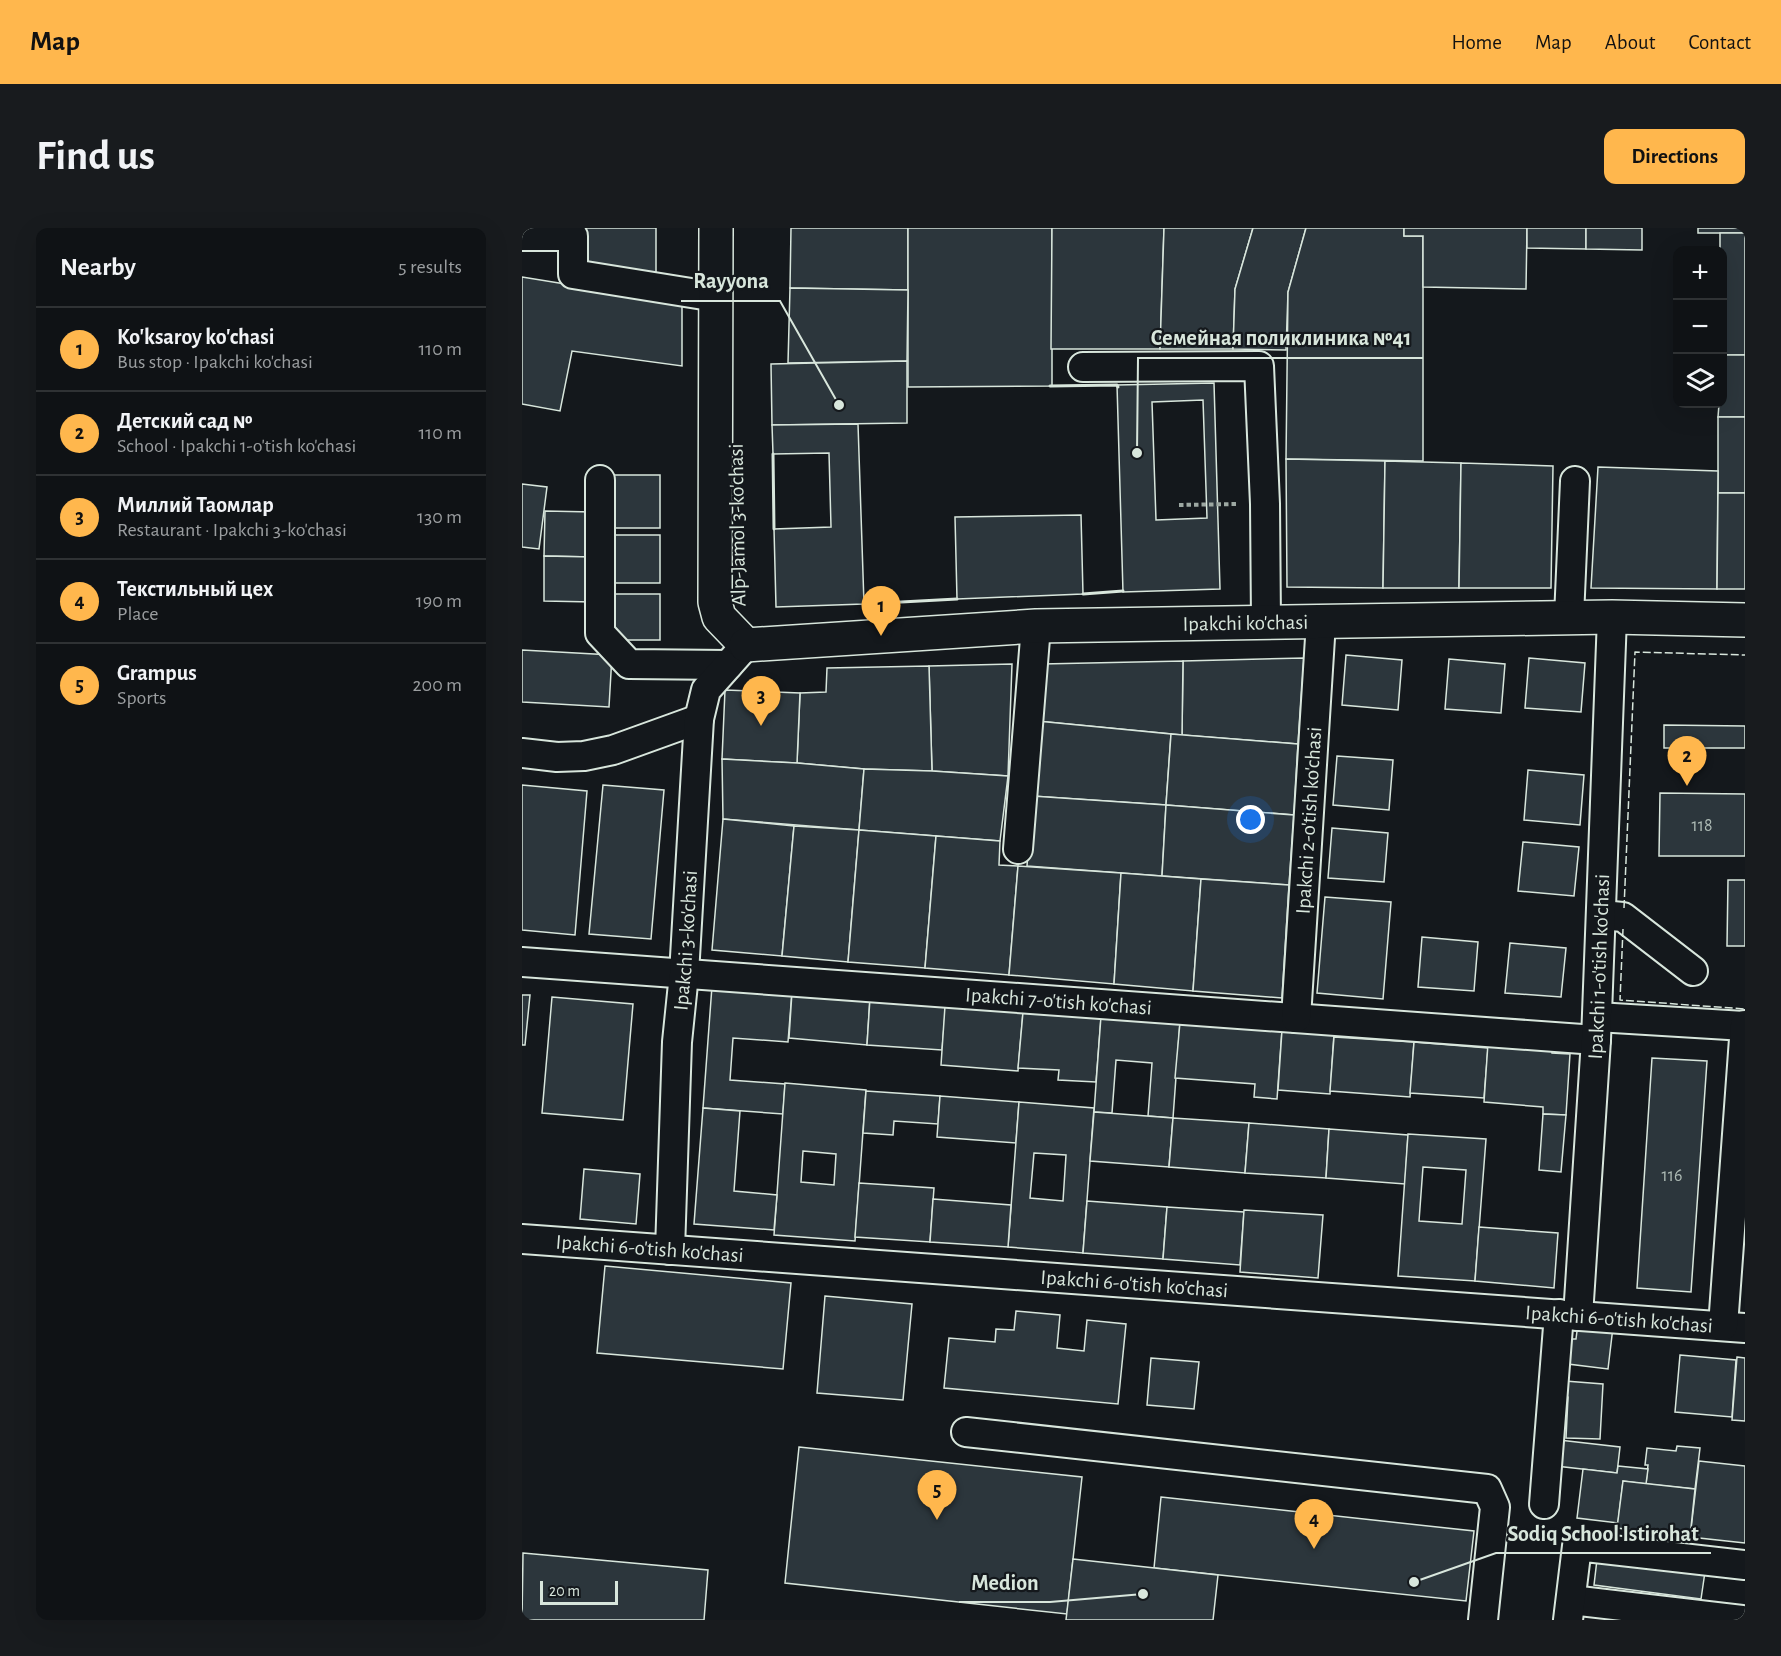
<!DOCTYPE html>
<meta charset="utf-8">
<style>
:root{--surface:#0f1215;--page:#181b1e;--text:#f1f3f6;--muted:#9b9ea0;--line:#2f3234;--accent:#ffb74d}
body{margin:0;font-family:"Alegreya Sans",sans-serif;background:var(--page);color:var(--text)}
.controls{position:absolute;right:18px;top:18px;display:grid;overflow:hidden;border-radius:12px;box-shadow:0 6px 24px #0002}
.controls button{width:54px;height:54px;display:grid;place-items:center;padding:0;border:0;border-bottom:2px solid var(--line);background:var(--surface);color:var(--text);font:30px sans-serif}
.scale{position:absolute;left:18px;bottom:15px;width:78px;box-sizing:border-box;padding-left:6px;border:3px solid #d8e6dc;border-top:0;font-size:16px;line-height:21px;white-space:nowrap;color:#d8e6dc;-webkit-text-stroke:4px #14181c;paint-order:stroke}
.you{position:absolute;left:729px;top:592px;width:21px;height:21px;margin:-15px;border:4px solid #fff;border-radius:50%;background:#1a73e8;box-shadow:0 0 0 9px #1a73e833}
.badge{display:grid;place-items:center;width:39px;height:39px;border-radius:50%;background:var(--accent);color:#111;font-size:20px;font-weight:700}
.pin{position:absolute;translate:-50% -50px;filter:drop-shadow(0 2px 3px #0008)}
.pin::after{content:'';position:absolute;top:32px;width:21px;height:18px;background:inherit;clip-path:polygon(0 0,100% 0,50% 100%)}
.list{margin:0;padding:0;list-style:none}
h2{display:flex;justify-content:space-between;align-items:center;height:78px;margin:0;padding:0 24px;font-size:26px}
h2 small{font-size:20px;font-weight:400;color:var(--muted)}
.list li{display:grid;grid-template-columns:39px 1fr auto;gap:18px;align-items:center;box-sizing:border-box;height:84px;padding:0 24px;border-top:2px solid var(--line)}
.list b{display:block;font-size:22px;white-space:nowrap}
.list p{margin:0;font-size:20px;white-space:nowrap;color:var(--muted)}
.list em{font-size:20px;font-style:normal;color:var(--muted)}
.icon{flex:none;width:33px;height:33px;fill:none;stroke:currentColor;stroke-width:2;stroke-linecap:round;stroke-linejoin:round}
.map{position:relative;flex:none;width:1223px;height:1392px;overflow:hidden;border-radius:12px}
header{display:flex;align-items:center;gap:36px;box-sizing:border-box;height:84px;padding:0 30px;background:var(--accent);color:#111}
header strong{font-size:28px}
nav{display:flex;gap:33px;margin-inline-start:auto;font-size:21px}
.intro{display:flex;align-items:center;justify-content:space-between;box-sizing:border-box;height:144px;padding:0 36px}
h1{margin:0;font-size:42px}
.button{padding:15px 27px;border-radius:12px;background:var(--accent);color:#111;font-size:21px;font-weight:700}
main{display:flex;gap:36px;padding:0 36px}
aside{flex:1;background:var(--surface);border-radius:12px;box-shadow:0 6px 24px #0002}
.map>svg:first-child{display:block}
.building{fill:#2c363c;stroke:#d8e6dc;stroke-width:1.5;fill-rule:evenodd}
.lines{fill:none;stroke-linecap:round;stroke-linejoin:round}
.minor-casing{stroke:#d8e6dc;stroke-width:32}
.major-casing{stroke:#d8e6dc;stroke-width:36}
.path{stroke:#9da8a2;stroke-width:4;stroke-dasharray:4.5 3;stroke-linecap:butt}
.minor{stroke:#14181c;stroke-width:28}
.major{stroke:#14181c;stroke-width:33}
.fence{stroke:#d8e6dc;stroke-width:1.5;stroke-dasharray:8 3;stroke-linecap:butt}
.wall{stroke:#d8e6dc;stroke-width:3}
.labels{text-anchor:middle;stroke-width:4.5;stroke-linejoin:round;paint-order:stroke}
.number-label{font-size:18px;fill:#adbab4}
.street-label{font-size:21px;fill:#d8e6dc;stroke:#14181c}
.leader{fill:none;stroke:#d8e6dc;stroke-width:2}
.callout-dot{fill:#d8e6dc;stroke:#14181c;stroke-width:2}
.callout-label{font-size:22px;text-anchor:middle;font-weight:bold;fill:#d8e6dc;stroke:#14181c;stroke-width:4.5;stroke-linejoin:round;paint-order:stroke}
</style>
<header>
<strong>Map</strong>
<nav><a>Home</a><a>Map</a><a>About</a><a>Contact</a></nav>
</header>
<div class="intro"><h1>Find us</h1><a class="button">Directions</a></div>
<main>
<aside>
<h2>Nearby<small>5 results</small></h2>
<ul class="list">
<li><span class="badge">1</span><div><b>Ko'ksaroy ko'chasi</b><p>Bus stop · Ipakchi ko'chasi</p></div><em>110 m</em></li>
<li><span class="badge">2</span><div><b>Детский сад №</b><p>School · Ipakchi 1-o'tish ko'chasi</p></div><em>110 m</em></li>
<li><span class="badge">3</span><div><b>Миллий Таомлар</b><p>Restaurant · Ipakchi 3-ko'chasi</p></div><em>130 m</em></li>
<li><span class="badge">4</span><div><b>Текстильный цех</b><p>Place</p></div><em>190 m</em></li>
<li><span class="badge">5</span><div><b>Grampus</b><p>Sports</p></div><em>200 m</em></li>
</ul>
</aside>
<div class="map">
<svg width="1223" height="1392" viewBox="0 0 1223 1392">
<rect width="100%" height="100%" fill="#14181c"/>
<!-- building -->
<g class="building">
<polygon points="59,0 134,0 134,44 100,44 59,32"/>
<polygon points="269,0 386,0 386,62 268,60"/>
<polygon points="386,0 530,0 530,158 386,159"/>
<polygon points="530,0 642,0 638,121 529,121"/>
<polygon points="642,0 731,0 713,61 711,121 638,121"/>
<polygon points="731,0 784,0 766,64 764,122 711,121 713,61"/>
<polygon points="784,0 882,0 882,8 901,8 901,233 764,231 766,64"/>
<polygon points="882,0 1005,0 1004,61 901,59 901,8 882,8"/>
<polygon points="1005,0 1064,0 1064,21 1005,20"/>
<polygon points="1064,0 1120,0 1120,22 1064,21"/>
<rect x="1176" y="0" width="47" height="5"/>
<polygon points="1198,5 1223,5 1223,127 1200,127 1200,22 1198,22"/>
<polygon points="0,49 160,75 160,138 50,123 38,183 0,176"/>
<polygon points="268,60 386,62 385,133 266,135"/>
<polygon points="1200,127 1223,127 1223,189 1196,189 1197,176 1200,176"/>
<polygon points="385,133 385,195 250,197 249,136"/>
<path d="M 692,155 L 698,361 L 601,364 L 595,157 ZM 681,172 L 685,290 L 634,292 L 630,174 Z"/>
<rect x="1196" y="189" width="27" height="76"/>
<polygon points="336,196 342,376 254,379 252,301 309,299 307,225 251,226 250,197"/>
<polygon points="764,231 863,233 861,360 765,359"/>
<polygon points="863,233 939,235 937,360 861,360"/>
<polygon points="939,235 1031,238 1029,360 937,360"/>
<polygon points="1076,239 1196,243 1195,361 1069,360"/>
<rect x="87" y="247" width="51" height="53"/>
<polygon points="0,256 25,259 17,321 0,319"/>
<polygon points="1196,265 1223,265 1223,361 1195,361"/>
<polygon points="23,283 71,284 71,329 22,328"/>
<polygon points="559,287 561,366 435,371 433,289"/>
<polygon points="87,307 138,307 138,355 86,355"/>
<polygon points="22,328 71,329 71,374 22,373"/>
<rect x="86" y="366" width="52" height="46"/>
<polygon points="0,422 90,427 87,479 0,474"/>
<polygon points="824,427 880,432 876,482 820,477"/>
<polygon points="782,430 776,516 660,507 661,433"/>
<polygon points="1007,430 1063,435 1059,484 1003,480"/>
<polygon points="927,431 983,436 979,485 923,481"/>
<polygon points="661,433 660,507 515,493 520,436"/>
<polygon points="490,436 486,548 410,543 407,438"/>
<polygon points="407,438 410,543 342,541 275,535 278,465 304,464 305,440"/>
<polygon points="203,462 278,465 275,535 200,531"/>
<polygon points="515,493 649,506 644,577 510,568"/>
<polygon points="1142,497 1223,498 1223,520 1142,520"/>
<polygon points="649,506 776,516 772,587 644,577"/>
<polygon points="815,528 871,532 867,582 811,577"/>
<polygon points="200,531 275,535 342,541 337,602 201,591"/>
<polygon points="342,541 410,543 486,548 478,613 337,602"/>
<polygon points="1006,542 1062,547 1058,597 1002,592"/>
<polygon points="0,557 65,563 53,707 0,702"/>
<polygon points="81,557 142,562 129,711 67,706"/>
<polygon points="1138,565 1223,566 1223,628 1137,628"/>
<polygon points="510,568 644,577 640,648 505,638"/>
<polygon points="644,577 772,587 767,657 640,648"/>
<polygon points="201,591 272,598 260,728 190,722"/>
<polygon points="272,598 337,602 326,734 260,728"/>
<polygon points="810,600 866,605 862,654 806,650"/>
<polygon points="337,602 414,608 403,740 326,734"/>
<polygon points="414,608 478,613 477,637 496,638 487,747 403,740"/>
<polygon points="1001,614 1057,619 1052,668 996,663"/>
<polygon points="496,638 599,645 592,756 487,747"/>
<polygon points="599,645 679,651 671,763 592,756"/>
<polygon points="679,651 767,657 760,770 671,763"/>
<polygon points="1206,652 1223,652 1223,718 1205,718"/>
<polygon points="803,669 869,674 861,771 795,765"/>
<polygon points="900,709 956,714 952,763 896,759"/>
<polygon points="988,715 1044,720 1039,769 983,765"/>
<polygon points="190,758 270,764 266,814 211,810 208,852 263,856 261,886 181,880"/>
<polygon points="270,764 348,770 345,817 267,810"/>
<polygon points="0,767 8,767 3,817 0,817"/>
<polygon points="30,769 111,776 101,892 20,885"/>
<polygon points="348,770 424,775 420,822 345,817"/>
<polygon points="423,778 501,784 496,843 419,837"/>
<polygon points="501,784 579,790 574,854 536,852 537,842 496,840"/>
<polygon points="579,788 658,794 651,890 626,888 630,835 594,832 590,885 572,884"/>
<polygon points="658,794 760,802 755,871 732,869 733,856 653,850"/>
<polygon points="760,802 812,806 808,866 756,862"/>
<polygon points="812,809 892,814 888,869 808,863"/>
<polygon points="892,814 966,820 962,870 888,865"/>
<polygon points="966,815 1030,820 1030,825 1048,826 1044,887 1021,886 1021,879 962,874"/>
<polygon points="1130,830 1185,833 1169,1064 1115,1060"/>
<path d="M 263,855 L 344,862 L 333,1013 L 252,1007 ZM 281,923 L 314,926 L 312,957 L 279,954 Z"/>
<polygon points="344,863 418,868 416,896 372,893 371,907 341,905"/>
<polygon points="418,868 497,874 494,915 415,909"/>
<path d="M 497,874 L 572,880 L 561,1025 L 486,1019 ZM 512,925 L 544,927 L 541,973 L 508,970 Z"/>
<polygon points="181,880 218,883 212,963 255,967 252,1002 172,996"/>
<polygon points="572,884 651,890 647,939 568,933"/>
<polygon points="1021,886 1044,887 1039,944 1017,942"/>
<polygon points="651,890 727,895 723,945 647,939"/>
<polygon points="727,895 807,901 804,950 723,945"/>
<polygon points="807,901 886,907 883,956 804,950"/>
<path d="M 886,906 L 964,911 L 953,1053 L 876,1048 ZM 901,939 L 944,942 L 940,996 L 897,993 Z"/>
<polygon points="62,941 118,946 114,996 58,991"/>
<polygon points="337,955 412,960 408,1014 333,1009"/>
<polygon points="411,971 489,977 486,1019 408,1014"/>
<polygon points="565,973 645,979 641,1031 561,1025"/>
<polygon points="645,979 722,984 718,1037 641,1031"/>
<polygon points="722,982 801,987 796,1050 718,1044"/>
<polygon points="957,999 1036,1005 1032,1060 953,1053"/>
<polygon points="83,1038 269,1055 261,1141 75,1125"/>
<polygon points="303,1068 390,1076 381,1172 295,1165"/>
<polygon points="494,1083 538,1087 535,1120 562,1123 565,1092 604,1096 596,1176 422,1160 427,1110 473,1114 474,1101 492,1102"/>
<polygon points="1056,1095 1091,1099 1086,1141 1046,1136 1048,1111 1054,1111"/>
<polygon points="1158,1127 1214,1132 1210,1189 1153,1184"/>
<polygon points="1215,1129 1223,1130 1223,1193 1210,1192"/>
<polygon points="629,1130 677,1134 672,1181 625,1177"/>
<polygon points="1043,1153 1081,1156 1078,1211 1044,1210 1046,1169 1042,1168"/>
<polygon points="1037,1212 1098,1219 1095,1245 1034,1238"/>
<polygon points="1155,1218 1178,1220 1173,1261 1124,1256 1126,1237 1123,1237 1125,1220 1154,1223"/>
<polygon points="277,1219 560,1249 545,1386 263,1355"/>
<polygon points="1177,1233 1223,1238 1223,1315 1168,1309"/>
<polygon points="1096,1238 1126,1241 1124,1256 1101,1253 1096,1295 1055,1290 1061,1241 1095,1245"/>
<polygon points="1101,1253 1173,1261 1168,1309 1095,1300"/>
<polygon points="639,1269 952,1303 944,1373 632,1340"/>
<polygon points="1076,1323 1184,1337 1179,1371 1072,1357"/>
<polygon points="1,1325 186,1342 182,1392 0,1392"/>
<polygon points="551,1331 696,1347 691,1392 544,1392"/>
</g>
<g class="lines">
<!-- minor casing -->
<g class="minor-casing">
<g id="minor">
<polyline points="0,8 51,8 51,46 194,69"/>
<polyline points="561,139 737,138 743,276 744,394"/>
<polyline points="78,252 78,405 107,436 206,437"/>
<polyline points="1047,389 1053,253"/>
<polyline points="0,525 35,529 62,528 91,522 177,491"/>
<polyline points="496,621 514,398"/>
<polyline points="1079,687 1101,689 1171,743"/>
<path id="s1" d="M 0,734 L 1074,812"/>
<polyline points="1075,789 1223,798"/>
<path id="s2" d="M 774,790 L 799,394"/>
<path id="s3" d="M 0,1011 L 1223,1100"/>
<path id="s4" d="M 148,1022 L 155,814 L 162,746 L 177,491 L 184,462 L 224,417"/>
<path id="s5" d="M 1056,1088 L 1074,812 L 1090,389"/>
<polyline points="1201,1098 1223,797"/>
<polyline points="444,1204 965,1261 973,1279 961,1392"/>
<polyline points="1022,1276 1037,1086"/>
<polyline points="1049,1372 1220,1392"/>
<polyline points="1046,1392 1055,1318 1223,1337"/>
</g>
</g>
<!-- major casing -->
<g class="major-casing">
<g id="major">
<polyline points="194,0 193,374 197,389 224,417"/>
<path id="s6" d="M 224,417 L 514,398 L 1090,389 L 1223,392"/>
</g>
</g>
<!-- path -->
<polyline class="path" points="657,277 716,276"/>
<!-- minor -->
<use href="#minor" class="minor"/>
<!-- major -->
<use href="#major" class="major"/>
<!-- fence -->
<g class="fence">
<polyline points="1102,680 1113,424 1223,427"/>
<polyline points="1101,701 1098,772 1223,781"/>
</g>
<!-- wall -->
<g class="wall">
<polyline points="528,158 595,157 596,159"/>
<polyline points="251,226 252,301"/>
<polyline points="561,366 601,363"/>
<polyline points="342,373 342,376 435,371"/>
</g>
</g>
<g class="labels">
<!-- number labels -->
<g class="number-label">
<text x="1180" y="603">118</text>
<text x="1150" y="953">116</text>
</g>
<!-- street labels -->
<g class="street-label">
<text transform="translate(215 297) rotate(-91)" y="7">Alp-Jamol 3-ko'chasi</text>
<text dy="7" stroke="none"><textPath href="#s6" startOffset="500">Ipakchi ko'chasi</textPath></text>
<text dy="7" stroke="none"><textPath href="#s2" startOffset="198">Ipakchi 2-o'tish ko'chasi</textPath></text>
<text dy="7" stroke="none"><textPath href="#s4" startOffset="310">Ipakchi 3-ko'chasi</textPath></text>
<text dy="7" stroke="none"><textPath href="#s5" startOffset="350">Ipakchi 1-o'tish ko'chasi</textPath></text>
<text dy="7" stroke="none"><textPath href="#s1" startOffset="538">Ipakchi 7-o'tish ko'chasi</textPath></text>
<text dy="7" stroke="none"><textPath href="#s3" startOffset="128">Ipakchi 6-o'tish ko'chasi</textPath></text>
<text dy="7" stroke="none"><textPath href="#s3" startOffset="614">Ipakchi 6-o'tish ko'chasi</textPath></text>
<text dy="7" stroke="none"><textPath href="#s3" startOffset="1100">Ipakchi 6-o'tish ko'chasi</textPath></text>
</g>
</g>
<!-- callouts -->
<path class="leader" d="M317 177L258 73H159M615 225L616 130H901M892 1354L974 1325H1189M621 1366L528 1374H437"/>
<g class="callout-dot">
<circle cx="317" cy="177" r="6"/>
<circle cx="615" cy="225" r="6"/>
<circle cx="892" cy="1354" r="6"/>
<circle cx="621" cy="1366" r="6"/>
</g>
<g class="callout-label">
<text x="209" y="60">Rayyona</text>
<text x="759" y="117">Семейная поликлиника №41</text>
<text x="1081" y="1313">Sodiq School Istirohat</text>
<text x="483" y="1362">Medion</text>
</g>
</svg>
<div class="controls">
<button>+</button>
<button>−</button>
<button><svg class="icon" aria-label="layers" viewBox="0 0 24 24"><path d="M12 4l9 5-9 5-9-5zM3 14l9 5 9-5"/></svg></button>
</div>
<div class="scale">20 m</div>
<div class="you"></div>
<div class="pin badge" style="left:359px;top:408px">1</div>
<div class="pin badge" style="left:1165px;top:558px">2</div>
<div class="pin badge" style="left:239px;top:498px">3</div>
<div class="pin badge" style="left:792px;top:1321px">4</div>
<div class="pin badge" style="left:415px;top:1292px">5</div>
</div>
</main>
